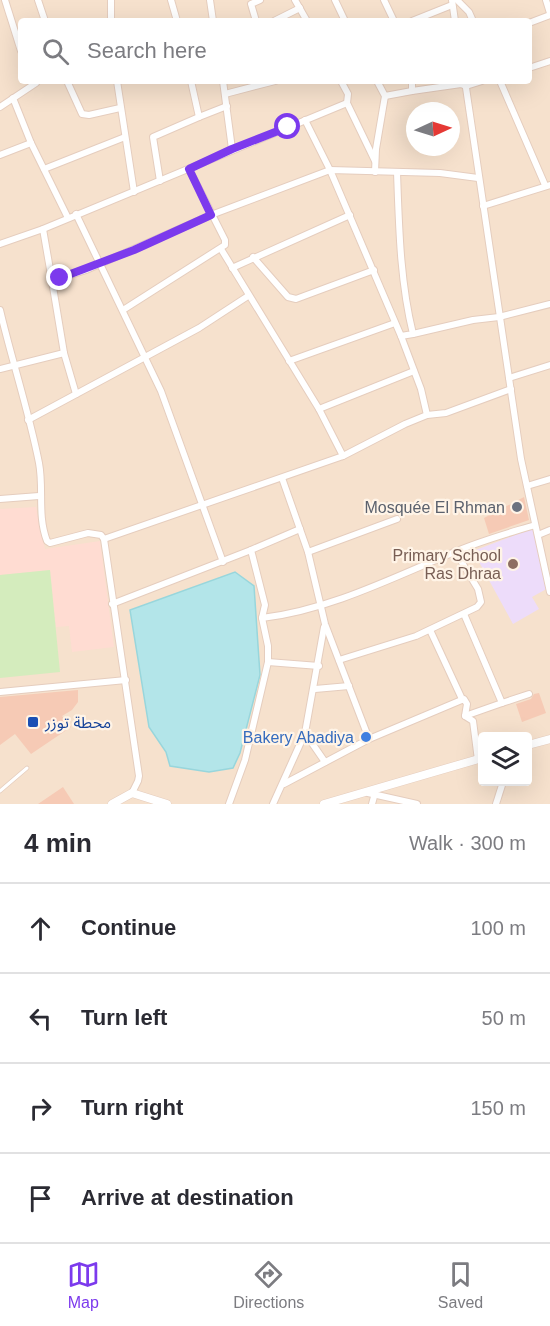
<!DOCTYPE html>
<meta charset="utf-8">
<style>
:root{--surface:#fff;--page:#f2f2f3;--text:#2b2b33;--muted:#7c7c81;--line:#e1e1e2;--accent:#7c3aed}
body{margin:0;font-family:Helvetica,"Noto Sans Arabic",sans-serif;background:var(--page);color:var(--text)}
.controls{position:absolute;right:18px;bottom:18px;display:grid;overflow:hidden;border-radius:6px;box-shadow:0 6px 24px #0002}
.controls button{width:54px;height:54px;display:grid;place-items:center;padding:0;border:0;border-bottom:2px solid var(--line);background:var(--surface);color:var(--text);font:30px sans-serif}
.compass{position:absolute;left:406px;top:102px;width:54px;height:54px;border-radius:50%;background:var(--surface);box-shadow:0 6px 24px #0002;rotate:86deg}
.stop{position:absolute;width:18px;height:18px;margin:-14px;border:4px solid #7c3aed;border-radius:50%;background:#fff}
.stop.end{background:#7c3aed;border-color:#fff;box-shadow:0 2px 6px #0008}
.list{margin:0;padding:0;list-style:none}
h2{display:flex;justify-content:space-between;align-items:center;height:78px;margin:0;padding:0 24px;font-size:26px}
h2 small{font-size:20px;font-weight:400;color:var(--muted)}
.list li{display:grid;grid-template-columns:39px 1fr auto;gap:18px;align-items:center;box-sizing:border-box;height:90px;padding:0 24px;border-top:2px solid var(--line)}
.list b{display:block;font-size:22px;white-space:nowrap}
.list em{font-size:20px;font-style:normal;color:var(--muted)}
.icon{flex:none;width:33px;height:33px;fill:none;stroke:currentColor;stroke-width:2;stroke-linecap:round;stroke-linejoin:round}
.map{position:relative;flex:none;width:550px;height:804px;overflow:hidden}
.search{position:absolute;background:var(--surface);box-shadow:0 6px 24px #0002;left:18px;right:18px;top:18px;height:66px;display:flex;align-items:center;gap:15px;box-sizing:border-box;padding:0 21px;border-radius:6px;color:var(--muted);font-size:22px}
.sheet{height:438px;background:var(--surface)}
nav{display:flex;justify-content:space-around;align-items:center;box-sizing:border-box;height:84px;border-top:2px solid var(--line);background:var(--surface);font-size:16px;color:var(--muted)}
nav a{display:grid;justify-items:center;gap:3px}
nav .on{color:var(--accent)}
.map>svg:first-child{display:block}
.residential{fill:#f6e1cd;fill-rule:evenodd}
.commercial{fill:#ffdcd2}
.education{fill:#eddcfa}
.green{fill:#d4ecbd}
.water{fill:#b3e5e9;stroke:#98d6dc;stroke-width:1.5}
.building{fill:#f6cab5}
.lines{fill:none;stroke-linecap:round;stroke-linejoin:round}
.service-casing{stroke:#e5cdbe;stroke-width:4.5}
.minor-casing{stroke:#e5cdbe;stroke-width:8}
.tertiary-casing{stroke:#e5cdbe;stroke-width:9}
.service{stroke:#fff;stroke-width:3}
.minor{stroke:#fff;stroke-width:6}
.tertiary{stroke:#fff;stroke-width:8}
.route{stroke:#7c3aed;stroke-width:8}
.worship-dot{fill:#6b7280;stroke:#fff4e7;stroke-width:2}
.education-dot{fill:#8d6e63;stroke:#fff4e7;stroke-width:2}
.transit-dot{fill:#1a4fb4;stroke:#fff4e7;stroke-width:2}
.shop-dot{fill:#3f7fe0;stroke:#fff4e7;stroke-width:2}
.labels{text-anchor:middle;stroke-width:4.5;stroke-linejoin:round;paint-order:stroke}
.worship-label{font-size:16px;fill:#5b616d;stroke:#fff4e7;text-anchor:end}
.education-label{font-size:16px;fill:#785e54;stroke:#fff4e7;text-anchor:end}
.transit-label{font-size:16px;fill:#164399;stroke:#fff4e7;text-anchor:start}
.shop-label{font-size:16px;fill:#366cbe;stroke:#fff4e7;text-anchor:end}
</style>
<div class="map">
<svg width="550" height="804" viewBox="0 0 550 804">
<rect width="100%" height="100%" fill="#fef0df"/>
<!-- residential -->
<path class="residential" d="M 0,0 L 550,0 L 550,804 L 0,804 ZM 21,21 L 529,21 L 529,81 L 21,81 ZM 415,111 L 451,111 L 451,147 L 415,147 ZM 482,736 L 528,736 L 528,782 L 482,782 Z"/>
<!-- commercial -->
<polygon class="commercial" points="36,507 45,549 100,541 114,647 72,652 69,626 56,627 50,570 0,575 0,509"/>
<!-- education -->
<polygon class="education" points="536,527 550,577 550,587 532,597 539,609 513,624 473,551"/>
<!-- green -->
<polygon class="green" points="50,570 60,672 0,678 0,575"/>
<!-- water -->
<polygon class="water" points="235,572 254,586 260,675 240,753 233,768 209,772 170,766 166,752 149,727 130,610"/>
<!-- building -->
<g class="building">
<polygon points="524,497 529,520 489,534 484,518"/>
<polygon points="78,690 78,702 72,710 62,716 71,727 31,754 15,734 0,745 0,697"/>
<polygon points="539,693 546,713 522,722 516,704 531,699 534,694"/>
<polygon points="63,787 74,804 38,804"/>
</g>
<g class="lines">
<!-- service casing -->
<g class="service-casing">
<polyline id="service" points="0,791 27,768"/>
</g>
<!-- minor casing -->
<g class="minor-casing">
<g id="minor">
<polyline points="5,0 21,51"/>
<polyline points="38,0 45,21"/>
<polyline points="111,0 111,21"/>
<polyline points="171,0 177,21"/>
<polyline points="210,0 213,21"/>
<polyline points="295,0 307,21"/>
<polyline points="335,0 345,21"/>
<polyline points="384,0 394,21"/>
<polyline points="452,0 455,21"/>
<polyline points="457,0 469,12 473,21"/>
<polyline points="546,0 550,13"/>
<polyline points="256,21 251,4 260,0"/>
<polyline points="274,21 300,8"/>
<polyline points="412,21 452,5"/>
<polyline points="529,23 550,15"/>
<polyline points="529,68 550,61"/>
<polyline points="67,81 82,114 89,115 120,108"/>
<polyline points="117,81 134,192"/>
<polyline points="191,81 199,117 227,106"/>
<polyline points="223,81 232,149"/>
<polyline points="341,81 348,94 347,103 375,161"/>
<polyline points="465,81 521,459 550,592"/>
<polyline points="500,81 545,185"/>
<polyline points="412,91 461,84 466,86 482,81"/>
<polyline points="225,94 275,81"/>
<polyline points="385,96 412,91 412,81"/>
<polyline points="13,98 31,143 68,218"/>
<polyline points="0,107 36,83 35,81"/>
<polyline points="305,120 330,170 401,336"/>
<polyline points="0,155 31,143"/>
<polyline points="44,169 125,137"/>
<polyline points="375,172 376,149 385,96 377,81"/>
<polyline points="160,181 153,137 199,117"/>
<polyline points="483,206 550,185"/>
<polyline points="76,214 161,391 223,562"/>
<polyline points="43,229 52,281 86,270 211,215 330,170 440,173 478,178"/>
<polyline points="0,244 43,229 347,103"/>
<polyline points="253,257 288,297 296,299 374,270"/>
<polyline points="232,268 350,215"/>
<polyline points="52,281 64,353 76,394"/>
<path d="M 0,310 C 12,361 29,412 39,463 C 44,489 37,515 47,541 L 50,543 L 88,533 L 101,535 L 104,539 L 139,776 L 138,781 L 132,793"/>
<polyline points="123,310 225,245 225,240 189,169"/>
<polyline points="413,334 473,320 499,317 550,304"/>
<polyline points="289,361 395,323"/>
<polyline points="0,369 64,353"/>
<polyline points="509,378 550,365"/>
<polyline points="319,409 414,371"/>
<polyline points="427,415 446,413 511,389"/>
<polyline points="28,420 199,328 248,296"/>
<path d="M 343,456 L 405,424 L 427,415 L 421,389 L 401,336 L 413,334 C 400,281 399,227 397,172"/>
<polyline points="282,478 308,552 325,624 369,739 464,699 467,704 465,716 473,721 478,760"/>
<polyline points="527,486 550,479"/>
<polyline points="0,499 39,496"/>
<polyline points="538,535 550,530"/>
<polyline points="104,539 343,456 319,409 221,249"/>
<polyline points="251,550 300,529"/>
<polyline points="308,552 397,519"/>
<polyline points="112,604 251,550 265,605 262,618 268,646 268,662 245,760 229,804"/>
<polyline points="464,614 502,703 465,716"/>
<path d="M 262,618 C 330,610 394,577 457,551 C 483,540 509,533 535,525"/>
<polyline points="430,630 462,699"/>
<polyline points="339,660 416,636 477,607 481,602 478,589 455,551"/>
<polyline points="268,662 319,666"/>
<polyline points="315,689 349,686"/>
<polyline points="0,692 126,680"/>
<polyline points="502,703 529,694"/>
<polyline points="305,733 325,762"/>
<polyline points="284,784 369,739"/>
<polyline points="368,793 417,804"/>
<polyline points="273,804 305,733 324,627"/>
<polyline points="372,804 375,793"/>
<polyline points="496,804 503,782"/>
</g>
</g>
<!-- tertiary casing -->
<g class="tertiary-casing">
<g id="tertiary">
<polyline points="528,745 550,739"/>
<polyline points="112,804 132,793 167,804"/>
<polyline points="324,804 482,758"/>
</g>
</g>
<!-- service -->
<use href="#service" class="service"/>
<!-- minor -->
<use href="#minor" class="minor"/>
<!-- tertiary -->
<use href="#tertiary" class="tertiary"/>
</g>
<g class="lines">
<!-- route -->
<polyline class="route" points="60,278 134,250 211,215 189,169 232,149 288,127"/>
</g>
<!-- markers -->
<circle class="worship-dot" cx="517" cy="507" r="6"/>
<circle class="education-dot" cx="513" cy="564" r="6"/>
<rect class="transit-dot" x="27" y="716" width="12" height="12" rx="3"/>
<circle class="shop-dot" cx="366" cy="737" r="6"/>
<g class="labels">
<!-- worship labels -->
<g class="worship-label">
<text x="505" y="513">Mosquée El Rhman</text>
</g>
<!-- education labels -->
<g class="education-label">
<text x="501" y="561">Primary School<tspan x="501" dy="18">Ras Dhraa</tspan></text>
</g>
<!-- transit labels -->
<g class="transit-label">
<text x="45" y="728">محطة توزر</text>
</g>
<!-- shop labels -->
<g class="shop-label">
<text x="354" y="743">Bakery Abadiya</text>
</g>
</g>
</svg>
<div class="controls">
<button><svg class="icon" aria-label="layers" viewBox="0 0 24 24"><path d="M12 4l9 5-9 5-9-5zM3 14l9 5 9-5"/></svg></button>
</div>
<svg class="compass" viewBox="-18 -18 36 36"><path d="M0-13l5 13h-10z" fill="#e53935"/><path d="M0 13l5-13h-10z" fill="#7c7c81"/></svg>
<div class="stop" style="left:288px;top:127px"></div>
<div class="stop end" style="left:60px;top:278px"></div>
<div class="search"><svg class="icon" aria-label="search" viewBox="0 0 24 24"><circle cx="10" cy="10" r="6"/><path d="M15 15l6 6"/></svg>Search here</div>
</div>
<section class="sheet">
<h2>4 min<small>Walk · 300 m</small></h2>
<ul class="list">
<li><svg class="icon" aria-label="ahead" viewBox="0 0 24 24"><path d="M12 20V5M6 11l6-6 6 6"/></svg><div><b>Continue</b></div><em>100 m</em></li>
<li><svg class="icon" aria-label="left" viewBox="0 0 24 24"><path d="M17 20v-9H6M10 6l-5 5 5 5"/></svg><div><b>Turn left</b></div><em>50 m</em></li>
<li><svg class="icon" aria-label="right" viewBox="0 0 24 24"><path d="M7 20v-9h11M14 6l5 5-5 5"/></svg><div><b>Turn right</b></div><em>150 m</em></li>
<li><svg class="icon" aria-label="arrive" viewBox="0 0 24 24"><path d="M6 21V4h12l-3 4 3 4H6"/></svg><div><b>Arrive at destination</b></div></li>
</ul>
</section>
<nav>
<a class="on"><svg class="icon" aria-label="map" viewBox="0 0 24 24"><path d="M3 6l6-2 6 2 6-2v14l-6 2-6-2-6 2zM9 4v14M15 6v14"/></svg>Map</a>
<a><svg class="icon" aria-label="directions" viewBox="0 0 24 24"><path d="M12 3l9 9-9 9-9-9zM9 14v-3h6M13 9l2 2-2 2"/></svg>Directions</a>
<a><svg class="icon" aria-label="saved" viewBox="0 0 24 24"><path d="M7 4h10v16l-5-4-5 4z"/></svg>Saved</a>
</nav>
